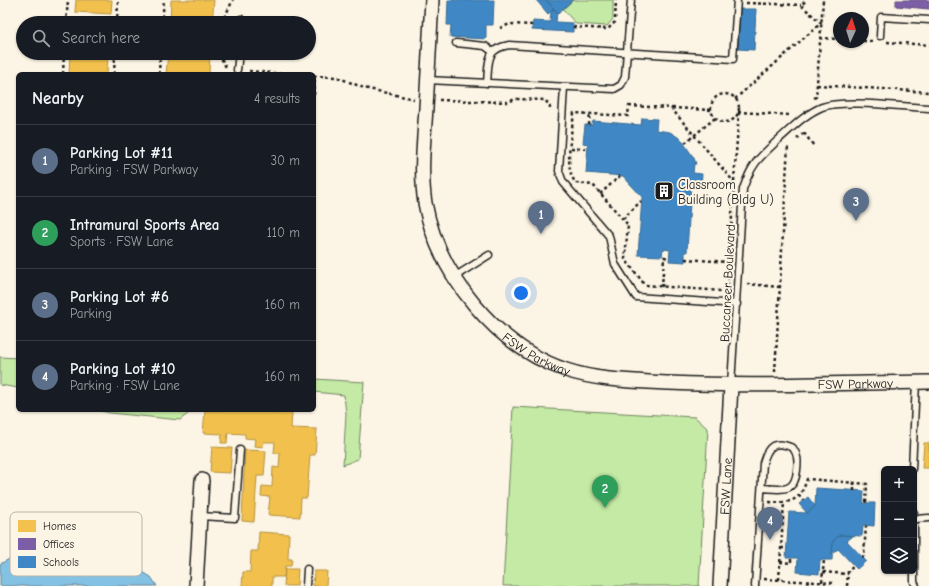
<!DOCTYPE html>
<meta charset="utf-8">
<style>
:root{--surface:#171b24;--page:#242831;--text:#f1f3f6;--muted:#9ea1a6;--line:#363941;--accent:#b45309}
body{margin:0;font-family:"Comic Neue",sans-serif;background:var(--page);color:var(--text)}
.controls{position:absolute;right:12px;bottom:12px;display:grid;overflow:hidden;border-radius:6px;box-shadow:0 1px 3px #0004}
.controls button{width:36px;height:36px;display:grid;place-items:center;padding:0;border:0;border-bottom:1px solid var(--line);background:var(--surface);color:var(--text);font:20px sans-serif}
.compass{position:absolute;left:833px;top:12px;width:36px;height:36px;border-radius:50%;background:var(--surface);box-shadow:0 1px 3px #0004;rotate:4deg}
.you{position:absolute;left:521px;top:293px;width:14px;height:14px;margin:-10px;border:3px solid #fff;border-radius:50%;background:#1a73e8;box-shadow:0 0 0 6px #1a73e833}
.badge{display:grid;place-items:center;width:26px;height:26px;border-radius:50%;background:var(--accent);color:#fff;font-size:13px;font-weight:700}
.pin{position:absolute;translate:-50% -33px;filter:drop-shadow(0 1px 2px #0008)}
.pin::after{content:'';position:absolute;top:21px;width:14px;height:12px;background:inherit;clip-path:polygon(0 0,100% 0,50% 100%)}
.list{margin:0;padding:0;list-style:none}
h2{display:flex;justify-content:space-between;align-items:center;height:52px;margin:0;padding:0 16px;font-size:17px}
h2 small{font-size:13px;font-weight:400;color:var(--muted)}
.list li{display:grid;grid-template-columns:26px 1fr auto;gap:12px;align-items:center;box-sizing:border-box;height:72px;padding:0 16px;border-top:1px solid var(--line)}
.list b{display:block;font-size:15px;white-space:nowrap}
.list p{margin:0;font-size:13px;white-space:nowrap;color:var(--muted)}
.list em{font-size:13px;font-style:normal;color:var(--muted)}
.icon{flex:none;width:22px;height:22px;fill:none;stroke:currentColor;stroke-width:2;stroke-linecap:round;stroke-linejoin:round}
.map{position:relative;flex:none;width:929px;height:586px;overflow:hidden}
.search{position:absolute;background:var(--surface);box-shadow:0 1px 3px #0004;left:16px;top:16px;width:300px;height:44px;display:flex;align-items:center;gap:10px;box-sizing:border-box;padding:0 14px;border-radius:22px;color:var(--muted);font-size:15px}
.panel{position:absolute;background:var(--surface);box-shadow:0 1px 3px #0004;left:16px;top:72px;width:300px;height:340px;border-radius:6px}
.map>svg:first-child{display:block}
.green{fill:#c4eaa5;stroke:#708360}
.water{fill:#84c2e4;stroke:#5a8094}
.homes{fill:#f2c14e;stroke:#b2903f}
.offices{fill:#7b5ea7;stroke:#5e4a7d}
.schools{fill:#3f88c5;stroke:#346892}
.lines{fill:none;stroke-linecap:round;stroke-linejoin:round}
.lane-casing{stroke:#1c1c1c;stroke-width:9}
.street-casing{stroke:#1c1c1c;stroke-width:16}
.path{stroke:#1c1c1c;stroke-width:2.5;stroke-dasharray:3 3;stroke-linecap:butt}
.lane{stroke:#fcf5e5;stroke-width:6}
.street{stroke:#fcf5e5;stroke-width:13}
.labels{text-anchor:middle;stroke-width:4;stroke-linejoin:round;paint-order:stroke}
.poi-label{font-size:13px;fill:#1c1c1c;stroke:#fcf5e5;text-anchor:start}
.street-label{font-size:13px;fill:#1c1c1c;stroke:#fcf5e5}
.key{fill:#fcf5e5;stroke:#b9b4a9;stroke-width:1}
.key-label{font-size:11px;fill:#1c1c1c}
</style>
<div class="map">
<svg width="929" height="586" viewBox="0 0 929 586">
<rect width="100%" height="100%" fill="#fcf5e5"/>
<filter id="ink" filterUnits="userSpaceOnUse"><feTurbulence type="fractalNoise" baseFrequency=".025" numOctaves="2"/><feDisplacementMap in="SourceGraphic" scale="8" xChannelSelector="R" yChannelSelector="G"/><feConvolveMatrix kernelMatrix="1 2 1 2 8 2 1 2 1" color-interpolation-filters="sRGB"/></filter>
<g filter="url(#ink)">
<!-- green -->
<g class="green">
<polygon points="573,0 613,0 613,19 607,26 576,24 563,9"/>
<polygon points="0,357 18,358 18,388 0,385"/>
<polygon points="314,379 364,382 358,459 343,465 346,414 344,395 314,392"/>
<polygon points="513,407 695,417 708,429 699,586 503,586"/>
<polygon points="97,410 193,410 180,420 110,413"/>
</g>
<!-- water -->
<polygon class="water" points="30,548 91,567 141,571 151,577 157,586 0,586 0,564"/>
<!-- homes -->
<g class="homes">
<polygon points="76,0 112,0 111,14 75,12"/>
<polygon points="171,0 214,0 212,23 170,23"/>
<polygon points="70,53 108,53 107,74 69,74"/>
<polygon points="168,53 210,53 209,74 166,74"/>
<polygon points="205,410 271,410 271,412 292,413 291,428 317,429 315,455 310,455 307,498 301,498 300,517 268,515 270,497 261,496 262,486 272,487 273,467 279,468 280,453 274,453 275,442 264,442 263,447 254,446 255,439 245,438 245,434 228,433 227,443 221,443 222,434 203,433"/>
<polygon points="924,443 929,443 929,468 922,468"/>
<polygon points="212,447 232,448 230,473 210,472"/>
<polygon points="245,450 266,451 264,476 257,476 254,522 242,521"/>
<polygon points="259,532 289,534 288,559 292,559 291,566 285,566 284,577 272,577 272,586 242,586 243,572 250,572 251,551 258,551"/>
<polygon points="285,569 298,569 297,586 284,586"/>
<polygon points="314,571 327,571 326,586 313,586"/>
</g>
<!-- offices -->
<polygon class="offices" points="896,0 929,0 929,9 896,6"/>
<!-- schools -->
<g class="schools">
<polygon points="448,0 494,0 493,25 486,25 486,39 450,37 451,25 447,25"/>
<polygon points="536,0 546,0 554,9 548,14"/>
<polygon points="546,0 573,0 558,13"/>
<polygon points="554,9 557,12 556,22 573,23 573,32 532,30 533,21 550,22 551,12"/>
<polygon points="739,9 756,9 754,50 738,49"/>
<polygon points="642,118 657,119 656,130 670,132 681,139 694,158 696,164 694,164 693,173 702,174 701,186 691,186 687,252 685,252 685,262 669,261 670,250 663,249 662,256 638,255 642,197 623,176 586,173 588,144 583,143 585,125 592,125 593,121 641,125"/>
<polygon points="816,488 864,491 863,503 875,503 874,526 863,525 862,536 840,535 833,541 832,560 820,560 819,574 797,572 798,558 786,558 789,512 807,513 815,506"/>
<polygon points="808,497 815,506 807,513 799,504"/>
<polygon points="840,535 853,536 847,541 866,561 857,569 838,549 832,554 833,541"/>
</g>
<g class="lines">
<!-- lane casing -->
<g class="lane-casing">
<g id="lane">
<polyline points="241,23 241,19"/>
<polyline points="880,36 881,17 929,20"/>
<polyline points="456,43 485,46 492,51"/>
<polyline points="237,70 239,53"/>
<polyline points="427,80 614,89 621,85 625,77 631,0"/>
<path d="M 487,83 C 489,63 485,49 509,45 L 733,59 L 737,0"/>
<polyline points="564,87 559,171 563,182 609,236 615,264 636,297 737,304"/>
<polyline points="454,277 489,255"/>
<path d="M 731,385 L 743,189 C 752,163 759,158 778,140 C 792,128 805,114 822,107 C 844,99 903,107 929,108"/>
<polyline points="912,469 916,382"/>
<polyline points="914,513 914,582 916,586"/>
<polyline points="200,516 235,518 240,450"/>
<polyline points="915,519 929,518"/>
<polyline points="306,586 307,569"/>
<path d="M 755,586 L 763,463 C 768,445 775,440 793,448 C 798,455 798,461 797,470 C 795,494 781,489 762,488"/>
</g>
</g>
<!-- street casing -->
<g class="street-casing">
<g id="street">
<path id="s1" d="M 432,0 C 430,36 428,72 426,108 C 424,140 420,172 425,203 C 438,275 497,347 566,370 C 599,381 635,381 669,383 C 756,387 842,383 929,382"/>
<polyline points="196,586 202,480"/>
<path id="s2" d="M 720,586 L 731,386"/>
</g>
</g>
<!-- path -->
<g class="path">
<polyline points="746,3 801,5"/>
<polyline points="66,23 68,0"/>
<polyline points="117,23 118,0"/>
<polyline points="162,23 164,0"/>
<polyline points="224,23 225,16 233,0"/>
<polyline points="573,27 608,29 615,22 616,0"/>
<polyline points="500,28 510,24 532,25"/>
<polyline points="820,38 839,39"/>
<polyline points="863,41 872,41"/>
<polyline points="887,42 929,45"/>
<polyline points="221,53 221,58 227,69"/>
<polyline points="249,71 283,74"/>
<polyline points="63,74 64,53"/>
<polyline points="114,74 115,53"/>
<polyline points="159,74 160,53"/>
<polyline points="817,85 929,92"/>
<circle cx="725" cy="108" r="14"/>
<polyline points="314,95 315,76 337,77 364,88 414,99"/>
<polyline points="814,98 816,97 823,0"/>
<polyline points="735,99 821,23 801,5 807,0"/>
<polyline points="439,100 507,102 516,99 545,100 549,105 551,111"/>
<path d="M 629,106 L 671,108 L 734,182 L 728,283 L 725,289 L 720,291 L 645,285 L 625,259 L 628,225 L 593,185 L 576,183 C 563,169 572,132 574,113 L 628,116 Z"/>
<polyline points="672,108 711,110"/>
<polyline points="738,112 791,115"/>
<polyline points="589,125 590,114"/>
<polyline points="804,133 814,146"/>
<polyline points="797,139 804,133"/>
<polyline points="685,143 715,118"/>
<polyline points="571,148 588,149"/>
<polyline points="734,181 739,112"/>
<polyline points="600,194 620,176"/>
<polyline points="623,219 641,201"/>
<polyline points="685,259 729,262"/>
<polyline points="747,284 780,287"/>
<polyline points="662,287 664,257 669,258"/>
<polyline points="775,372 788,145"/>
<polyline points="854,491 854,483"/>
<polyline points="799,495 803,501"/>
<path d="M 769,502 C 791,503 800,502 807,479 L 867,484 L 866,503"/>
<polyline points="781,548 787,548"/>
<polyline points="862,558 864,555 866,525"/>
<polyline points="780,562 791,563 791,558"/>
<polyline points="823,572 848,574"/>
<polyline points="764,579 833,583"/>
<polyline points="779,580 784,502"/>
<polyline points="822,582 824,560"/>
<polyline points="847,586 848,571 854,566"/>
</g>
<!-- lane -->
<use href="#lane" class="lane"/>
<!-- street -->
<use href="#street" class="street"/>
</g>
</g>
<!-- icons -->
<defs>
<g id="building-square" transform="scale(1)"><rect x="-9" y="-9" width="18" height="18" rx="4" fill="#1c1c1c" stroke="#fcf5e5"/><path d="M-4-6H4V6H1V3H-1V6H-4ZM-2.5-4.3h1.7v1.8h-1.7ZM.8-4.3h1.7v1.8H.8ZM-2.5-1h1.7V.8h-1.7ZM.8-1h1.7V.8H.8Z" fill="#fff"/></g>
</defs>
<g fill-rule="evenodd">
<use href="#building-square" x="664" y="191"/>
</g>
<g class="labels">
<!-- poi labels -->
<g class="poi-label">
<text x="678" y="189">Classroom<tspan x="678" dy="15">Building (Bldg U)</tspan></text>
</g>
<!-- street labels -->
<g class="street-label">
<text transform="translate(727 283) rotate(-87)" y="5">Buccaneer Boulevard</text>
<text dy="5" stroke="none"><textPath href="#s1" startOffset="398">FSW Parkway</textPath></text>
<text dy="5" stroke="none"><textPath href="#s1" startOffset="722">FSW Parkway</textPath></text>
<text dy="5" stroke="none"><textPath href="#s2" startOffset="100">FSW Lane</textPath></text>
</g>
</g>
<!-- legend -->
<rect x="10" y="512" width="132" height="64" rx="6" class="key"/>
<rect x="18" y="520" width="18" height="12" fill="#f2c14e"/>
<rect x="18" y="538" width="18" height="12" fill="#7b5ea7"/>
<rect x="18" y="556" width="18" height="12" fill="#3f88c5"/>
<g class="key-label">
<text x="43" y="530">Homes</text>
<text x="43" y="548">Offices</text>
<text x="43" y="566">Schools</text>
</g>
</svg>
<div class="controls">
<button>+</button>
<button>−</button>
<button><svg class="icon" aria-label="layers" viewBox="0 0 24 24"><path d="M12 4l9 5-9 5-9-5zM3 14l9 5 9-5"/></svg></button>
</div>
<svg class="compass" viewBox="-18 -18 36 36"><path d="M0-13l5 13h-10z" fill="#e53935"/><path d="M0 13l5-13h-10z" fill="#9ea1a6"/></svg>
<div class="you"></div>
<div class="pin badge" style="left:541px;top:234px;background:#5c6f8a">1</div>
<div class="pin badge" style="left:605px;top:508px;background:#2e9e5b">2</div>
<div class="pin badge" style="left:856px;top:221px;background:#5c6f8a">3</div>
<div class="pin badge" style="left:770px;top:540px;background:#5c6f8a">4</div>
<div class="search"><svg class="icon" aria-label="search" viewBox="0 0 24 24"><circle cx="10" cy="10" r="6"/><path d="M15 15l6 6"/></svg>Search here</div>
<section class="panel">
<h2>Nearby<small>4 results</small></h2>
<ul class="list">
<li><span class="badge" style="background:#5c6f8a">1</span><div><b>Parking Lot #11</b><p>Parking · FSW Parkway</p></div><em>30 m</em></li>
<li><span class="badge" style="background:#2e9e5b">2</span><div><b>Intramural Sports Area</b><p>Sports · FSW Lane</p></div><em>110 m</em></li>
<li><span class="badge" style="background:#5c6f8a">3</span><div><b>Parking Lot #6</b><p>Parking</p></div><em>160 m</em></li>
<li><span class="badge" style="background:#5c6f8a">4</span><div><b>Parking Lot #10</b><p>Parking · FSW Lane</p></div><em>160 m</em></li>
</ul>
</section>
</div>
